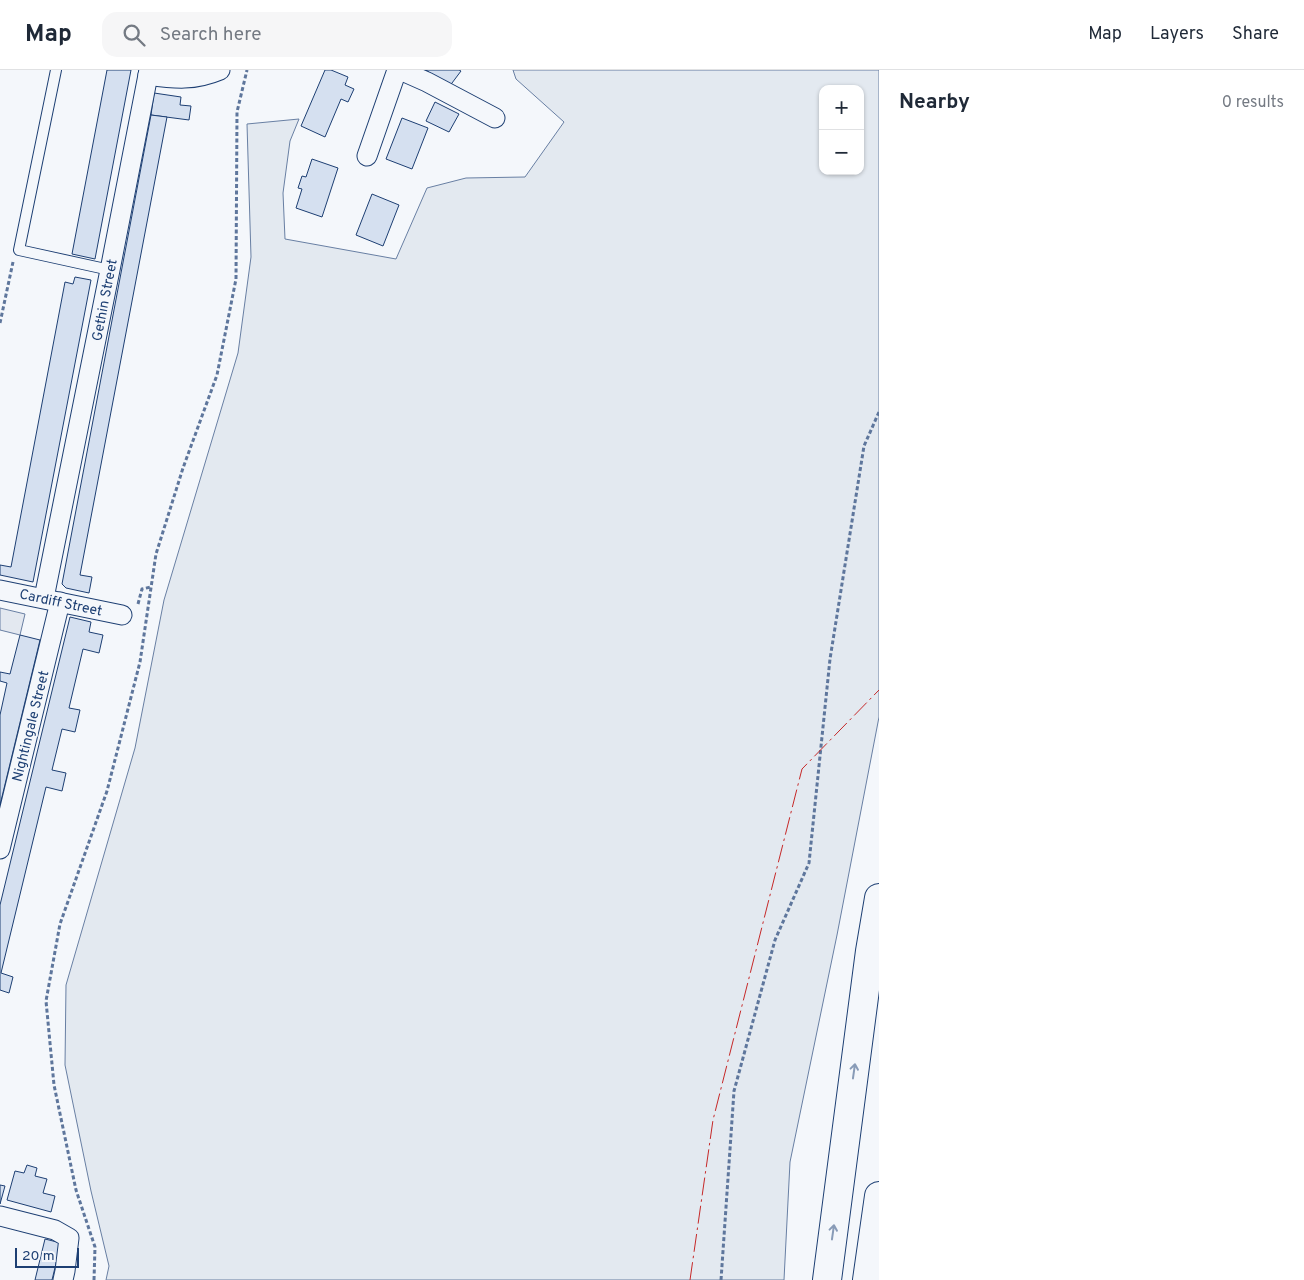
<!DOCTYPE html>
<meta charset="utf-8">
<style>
:root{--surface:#fff;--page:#f6f6f7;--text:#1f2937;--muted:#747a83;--line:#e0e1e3}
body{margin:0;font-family:Overpass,sans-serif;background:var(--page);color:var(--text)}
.controls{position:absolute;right:15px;top:15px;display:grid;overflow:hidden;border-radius:10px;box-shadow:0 1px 4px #0004}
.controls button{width:45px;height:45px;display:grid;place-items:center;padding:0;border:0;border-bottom:1px solid var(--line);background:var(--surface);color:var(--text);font:25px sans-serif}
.scale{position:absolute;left:15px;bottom:12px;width:64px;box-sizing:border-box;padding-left:5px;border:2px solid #1d3f73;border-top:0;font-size:14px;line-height:18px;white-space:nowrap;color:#1d3f73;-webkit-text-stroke:4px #f4f7fb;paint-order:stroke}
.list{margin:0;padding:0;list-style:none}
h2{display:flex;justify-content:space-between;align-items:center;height:65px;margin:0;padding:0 20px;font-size:21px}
h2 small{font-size:16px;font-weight:400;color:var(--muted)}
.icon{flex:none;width:28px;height:28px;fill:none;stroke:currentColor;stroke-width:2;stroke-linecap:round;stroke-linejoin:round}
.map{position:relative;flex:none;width:879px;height:1210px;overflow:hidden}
header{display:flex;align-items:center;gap:30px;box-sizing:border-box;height:70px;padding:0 25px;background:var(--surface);border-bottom:1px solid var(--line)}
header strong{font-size:24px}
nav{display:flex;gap:28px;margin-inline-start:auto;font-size:18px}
.search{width:350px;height:45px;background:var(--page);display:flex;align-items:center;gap:12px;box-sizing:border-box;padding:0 18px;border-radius:15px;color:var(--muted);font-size:19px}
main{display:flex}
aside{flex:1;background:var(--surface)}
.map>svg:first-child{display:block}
.green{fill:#e3e9f0;stroke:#687fa3;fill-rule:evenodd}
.parking{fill:#e3e8f0;stroke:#687fa3}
.building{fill:#d5e0f0;stroke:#1d3f73}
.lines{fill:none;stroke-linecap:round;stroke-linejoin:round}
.lane-casing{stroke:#1d3f73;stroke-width:12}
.street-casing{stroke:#1d3f73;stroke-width:21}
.highway-casing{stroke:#1d3f73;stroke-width:30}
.path{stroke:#5e769c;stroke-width:3;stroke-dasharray:4 2.5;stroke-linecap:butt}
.lane{stroke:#f4f7fb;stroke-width:10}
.street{stroke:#f4f7fb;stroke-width:19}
.highway{stroke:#f4f7fb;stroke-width:28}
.power{stroke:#c62828;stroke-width:1;stroke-dasharray:18 4 2.5 4;stroke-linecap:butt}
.oneway{stroke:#889bb7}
.labels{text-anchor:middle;stroke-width:4;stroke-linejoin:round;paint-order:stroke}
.street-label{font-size:14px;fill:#1d3f73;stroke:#f4f7fb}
</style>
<header>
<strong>Map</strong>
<div class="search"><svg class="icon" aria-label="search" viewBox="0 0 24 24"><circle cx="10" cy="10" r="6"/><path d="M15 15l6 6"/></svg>Search here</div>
<nav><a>Map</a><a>Layers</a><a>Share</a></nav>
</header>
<main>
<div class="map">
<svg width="879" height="1210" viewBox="0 0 879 1210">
<rect width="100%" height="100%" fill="#f4f7fb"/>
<!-- green -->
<path class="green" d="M 513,0 L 879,0 L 879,647 L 837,865 L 790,1092 L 784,1210 L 106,1210 L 109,1196 L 91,1121 L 65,995 L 66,915 L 135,678 L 164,530 L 238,283 L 251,187 L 247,54 L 299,49 L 290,71 L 283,123 L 285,169 L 396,189 L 427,118 L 466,108 L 525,107 L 564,52 L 516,9 ZM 823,19 L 860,19 L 860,101 L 823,101 Z"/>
<!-- parking -->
<polygon class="parking" points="0,538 25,544 20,565 0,560"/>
<!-- building -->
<g class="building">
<polygon points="107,0 131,0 95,189 72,184"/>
<polygon points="325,0 331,0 348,7 345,15 354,19 348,32 341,29 325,67 301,56"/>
<polygon points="426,0 459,0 461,1 449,17"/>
<polygon points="154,23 181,27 180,35 191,36 189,50 151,45"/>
<polygon points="435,32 459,44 449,62 426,51"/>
<polygon points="151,45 167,47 80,505 92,507 89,523 66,518 62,514"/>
<polygon points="402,48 428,58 412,99 386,89"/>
<polygon points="312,89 338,98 322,147 296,138 302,119 298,118 302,106 306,107"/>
<polygon points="372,124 399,135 383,176 356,165"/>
<polygon points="75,207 91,210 33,512 0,505 0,495 11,497 65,212 73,214"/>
<polygon points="70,547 91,552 89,562 103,565 99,583 83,579 69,638 80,640 75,662 62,659 52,700 66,703 62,721 46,717 1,903 13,907 9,923 0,920 0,835"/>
<polygon points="20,565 40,570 0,735 0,645 7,613 0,611 0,602 10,604"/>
<polygon points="27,1095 37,1098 35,1106 47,1109 43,1123 55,1126 51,1142 7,1130 15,1101 24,1103"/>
<polygon points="0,1115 5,1116 0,1134"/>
<polygon points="45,1169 61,1173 52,1210 35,1210"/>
</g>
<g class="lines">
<!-- lane casing -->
<g class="lane-casing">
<polyline id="lane" points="56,0 19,180 110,200"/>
</g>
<!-- street casing -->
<g class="street-casing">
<g id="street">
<polyline points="400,0 427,12 495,48"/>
<path d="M 148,5 C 175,9 194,11 220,0"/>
<polyline points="367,86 397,0"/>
<polyline points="0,520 122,545"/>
<polyline points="44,528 110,200 149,0"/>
<polyline points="0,779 60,532"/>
<polyline points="0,1146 55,1160 69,1168 65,1201 63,1210"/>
</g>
</g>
<!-- highway casing -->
<g class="highway-casing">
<g id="highway">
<polyline points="827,1210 870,881 879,828"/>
<polyline points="867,1210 879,1126"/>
</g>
</g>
<!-- path -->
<g class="path">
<polyline points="0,253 13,192"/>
<polyline points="138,534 142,519 151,517"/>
<polyline points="94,1210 95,1177 76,1120 54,1015 46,931 60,854 107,721 140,592 156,484 183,398 217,305 236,209 237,42 247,0"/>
<polyline points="721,1210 734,1021 775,870 809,793 830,589 864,376 879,342"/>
</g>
<!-- lane -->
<use href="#lane" class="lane"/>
<!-- street -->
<use href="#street" class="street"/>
<!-- highway -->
<use href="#highway" class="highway"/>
<!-- power -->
<polyline class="power" points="690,1210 713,1050 802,699 879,620"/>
</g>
<!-- one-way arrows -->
<defs><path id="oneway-shaft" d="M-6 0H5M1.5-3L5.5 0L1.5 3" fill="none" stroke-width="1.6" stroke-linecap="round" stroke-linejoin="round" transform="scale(1.25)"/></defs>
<g class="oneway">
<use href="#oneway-shaft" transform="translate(854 1001) rotate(-82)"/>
<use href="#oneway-shaft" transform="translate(833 1162) rotate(-82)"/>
</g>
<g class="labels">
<!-- street labels -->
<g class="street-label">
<text transform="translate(104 230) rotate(-79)" y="5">Gethin Street</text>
<text transform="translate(61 532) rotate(12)" y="5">Cardiff Street</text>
<text transform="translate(30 656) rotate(-76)" y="5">Nightingale Street</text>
</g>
</g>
</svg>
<div class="controls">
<button>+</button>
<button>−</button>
</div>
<div class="scale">20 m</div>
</div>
<aside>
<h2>Nearby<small>0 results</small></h2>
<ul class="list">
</ul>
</aside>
</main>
